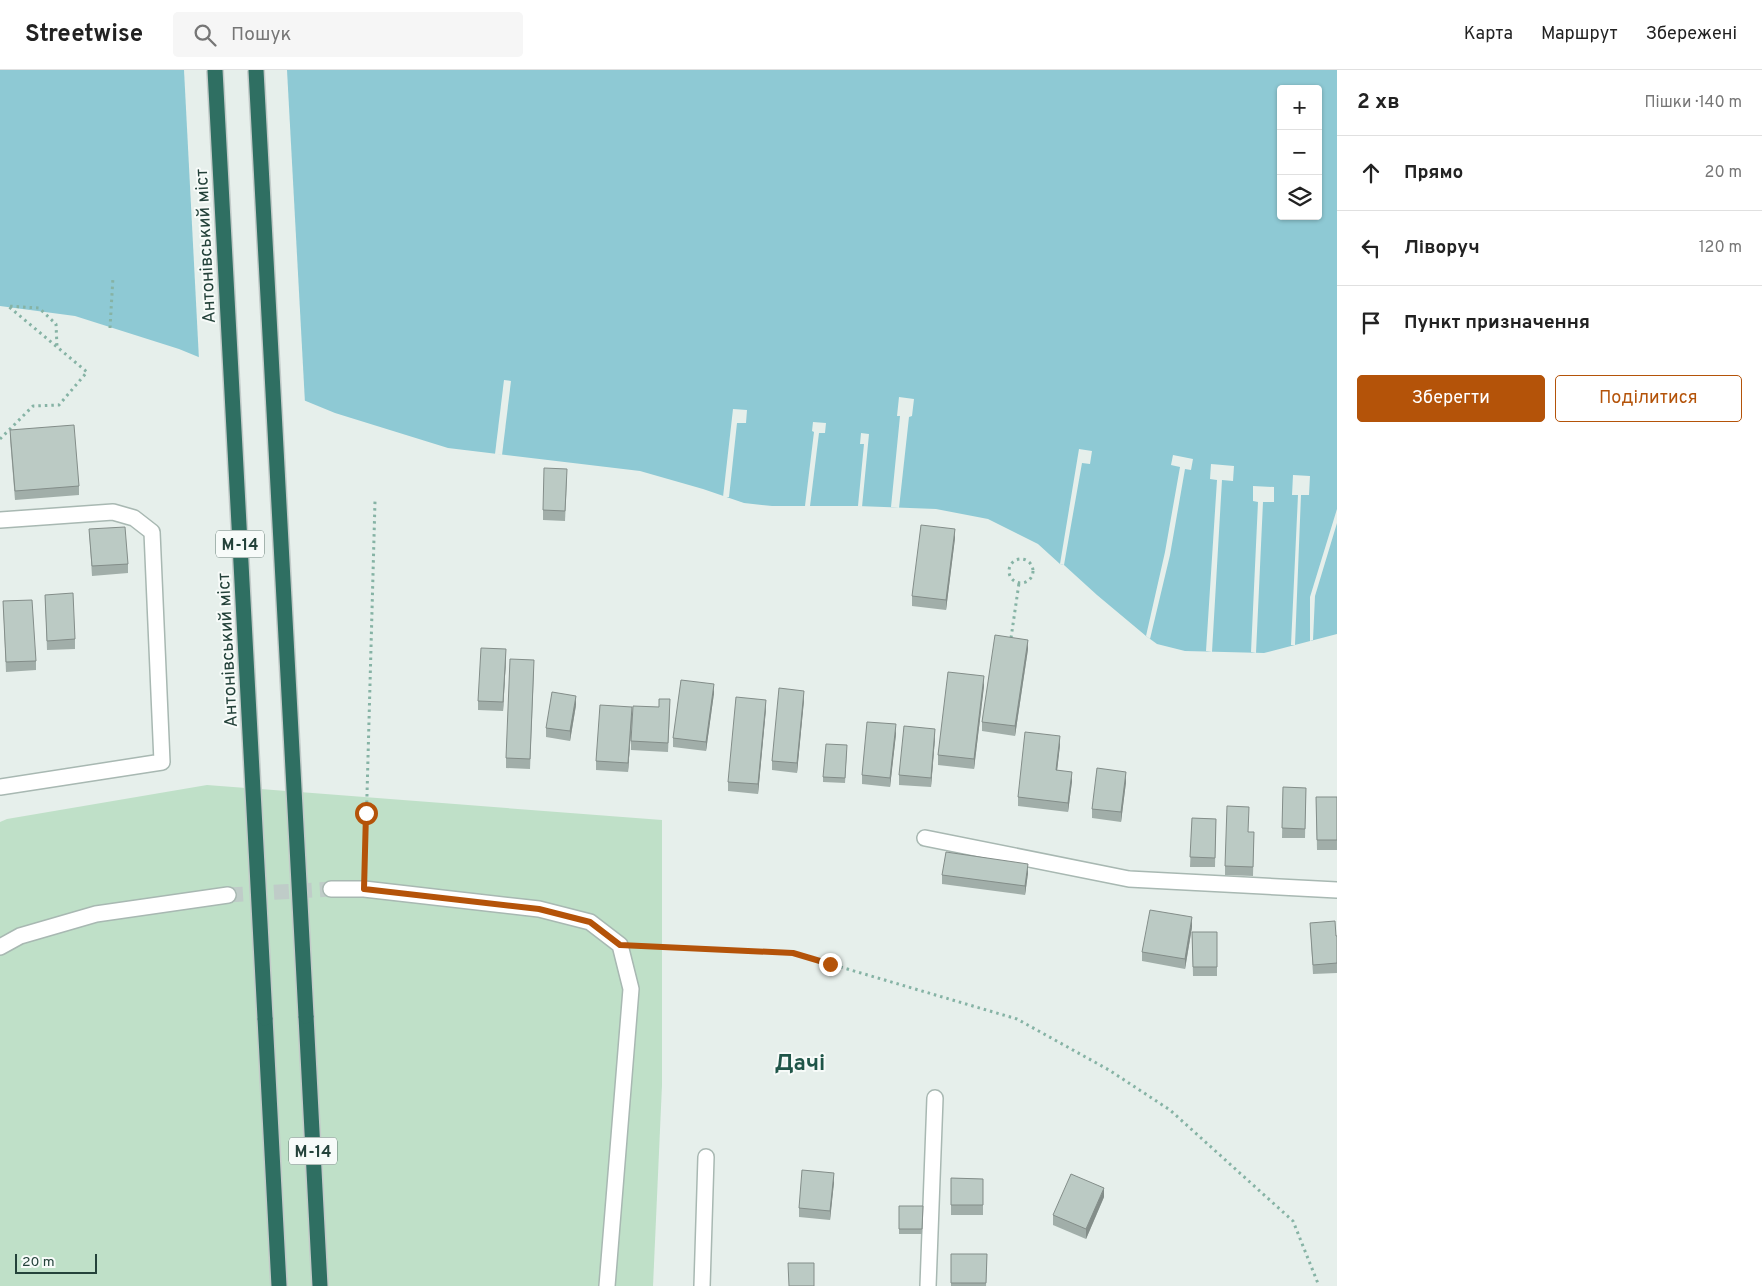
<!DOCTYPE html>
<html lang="uk">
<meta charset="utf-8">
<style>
:root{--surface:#fff;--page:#f6f6f6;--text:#222;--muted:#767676;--line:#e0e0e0;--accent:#b45309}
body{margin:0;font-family:Overpass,sans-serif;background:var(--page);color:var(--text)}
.controls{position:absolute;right:15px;top:15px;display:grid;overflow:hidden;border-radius:5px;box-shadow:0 1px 4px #0004}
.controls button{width:45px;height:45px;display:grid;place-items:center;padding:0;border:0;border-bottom:1px solid var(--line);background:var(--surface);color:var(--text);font:25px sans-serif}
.scale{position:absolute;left:15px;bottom:12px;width:82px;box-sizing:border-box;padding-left:5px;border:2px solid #24423a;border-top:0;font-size:14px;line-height:18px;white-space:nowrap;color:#24423a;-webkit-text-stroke:4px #f7fbf9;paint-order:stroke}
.stop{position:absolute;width:15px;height:15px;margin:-11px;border:4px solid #b45309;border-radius:50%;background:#fff}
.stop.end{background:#b45309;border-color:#fff;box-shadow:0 1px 5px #0008}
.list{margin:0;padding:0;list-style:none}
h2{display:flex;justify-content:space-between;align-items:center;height:65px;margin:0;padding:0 20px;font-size:21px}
h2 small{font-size:16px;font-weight:400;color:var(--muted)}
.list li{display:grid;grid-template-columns:32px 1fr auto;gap:15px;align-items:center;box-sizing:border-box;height:75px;padding:0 20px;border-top:1px solid var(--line)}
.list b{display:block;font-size:19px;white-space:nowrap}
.list em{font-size:16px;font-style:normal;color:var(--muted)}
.actions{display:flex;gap:10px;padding:15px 20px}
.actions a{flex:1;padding:11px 0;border:1px solid var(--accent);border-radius:5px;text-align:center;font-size:18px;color:var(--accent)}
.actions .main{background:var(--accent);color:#fff}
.icon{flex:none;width:28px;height:28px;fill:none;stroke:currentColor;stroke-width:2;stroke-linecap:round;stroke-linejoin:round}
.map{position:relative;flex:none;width:1337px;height:1216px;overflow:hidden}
header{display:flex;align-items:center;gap:30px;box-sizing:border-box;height:70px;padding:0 25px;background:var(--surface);border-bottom:1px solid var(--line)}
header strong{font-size:24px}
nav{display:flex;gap:28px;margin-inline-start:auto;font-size:18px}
.search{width:350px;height:45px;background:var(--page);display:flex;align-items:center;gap:12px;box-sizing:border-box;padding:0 18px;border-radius:5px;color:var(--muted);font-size:19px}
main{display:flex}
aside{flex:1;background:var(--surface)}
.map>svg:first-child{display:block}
.green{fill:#bfe0c8}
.water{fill:#8ec9d4;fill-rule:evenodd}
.pier{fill:#e6efeb}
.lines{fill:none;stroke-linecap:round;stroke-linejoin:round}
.minor-tunnel{stroke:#bfccc8;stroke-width:15;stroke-dasharray:15 8;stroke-linecap:butt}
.minor-casing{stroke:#a8b8b2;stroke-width:18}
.highway-casing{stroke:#c2cac8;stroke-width:18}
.path{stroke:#86b3a5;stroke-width:3;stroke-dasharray:2.5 4;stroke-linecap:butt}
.minor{stroke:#fff;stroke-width:15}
.highway{stroke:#2f6f62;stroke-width:15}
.highway-bridge-casing{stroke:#c2cac8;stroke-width:18;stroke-linecap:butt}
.highway-bridge{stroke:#2f6f62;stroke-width:15}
.wall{fill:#a1aea9}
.shaded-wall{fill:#838d89}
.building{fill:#bbcac4;stroke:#838d89}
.route{stroke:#b45309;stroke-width:6}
.labels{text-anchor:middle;stroke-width:4;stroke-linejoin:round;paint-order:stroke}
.shield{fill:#f7fbf9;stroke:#637a73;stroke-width:1}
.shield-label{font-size:16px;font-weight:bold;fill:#24423a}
.street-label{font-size:18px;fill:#24423a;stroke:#f7fbf9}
.district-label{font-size:22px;font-weight:bold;fill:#1f5548;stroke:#f7fbf9}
</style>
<header>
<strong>Streetwise</strong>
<div class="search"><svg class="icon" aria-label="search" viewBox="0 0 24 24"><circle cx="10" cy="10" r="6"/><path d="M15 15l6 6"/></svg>Пошук</div>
<nav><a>Карта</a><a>Маршрут</a><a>Збережені</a></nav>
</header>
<main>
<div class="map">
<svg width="1337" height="1216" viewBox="0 0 1337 1216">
<rect width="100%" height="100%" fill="#e6efeb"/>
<!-- green -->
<polygon class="green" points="207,715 662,750 662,1015 653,1216 0,1216 0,752 7,749"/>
<!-- water -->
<path class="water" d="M 0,0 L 1337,0 L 1337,564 L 1264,583 L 1185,581 L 1157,574 L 1146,566 L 1097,525 L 1064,495 L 1060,494 L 1038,474 L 988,449 L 936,439 L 858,436 L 772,436 L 744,433 L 703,419 L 640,401 L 448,378 L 335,343 L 179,279 L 75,246 L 0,236 ZM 1281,19 L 1318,19 L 1318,146 L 1281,146 Z"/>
<!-- pier -->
<g class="pier">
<polygon points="184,0 287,0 305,333 199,290"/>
<polygon points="504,310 511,311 502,385 495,384"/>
<polygon points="899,327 914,329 912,346 909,347 899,438 891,437 900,346 897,346"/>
<polygon points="733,339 747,340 746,353 737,353 729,427 723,427"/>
<polygon points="813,352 826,353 825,363 819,363 810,436 805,436 814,362 812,361"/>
<polygon points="861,363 869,364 862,437 858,436 864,374 860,374"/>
<polygon points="1079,379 1092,381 1090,394 1082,393 1064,495 1060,494"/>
<polygon points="1173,385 1193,389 1191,400 1185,399 1170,485 1150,569 1146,566 1165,482 1180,397 1171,395"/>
<polygon points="1211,394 1234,396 1233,411 1222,410 1212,582 1206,581 1217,410 1210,409"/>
<polygon points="1293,405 1310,406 1309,425 1301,425 1295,575 1291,575 1298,425 1292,425"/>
<polygon points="1253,416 1274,417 1274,432 1263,432 1256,583 1251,582 1258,432 1253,431"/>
<polygon points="1337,439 1337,453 1315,526 1313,570 1310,571 1310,527"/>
</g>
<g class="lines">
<!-- minor-tunnel -->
<polyline class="minor-tunnel" points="228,825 331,819"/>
<!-- minor casing -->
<g class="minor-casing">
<g id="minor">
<polyline points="0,450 113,442 134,448 152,462 162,692 0,717"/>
<polyline points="925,768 1129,809 1337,820"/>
<polyline points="331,819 364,819 539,839 590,852 620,875 631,919 607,1216"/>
<polyline points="0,877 20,866 96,844 228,825"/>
<polyline points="702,1216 706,1087"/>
<polyline points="928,1216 935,1028"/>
</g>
</g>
<!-- highway casing -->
<g class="highway-casing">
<g id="highway">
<polyline points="306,946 320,1216"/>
<polyline points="265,948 279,1216"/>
</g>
</g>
<!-- path -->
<g class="path">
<polyline points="110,258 113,207"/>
<polyline points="0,369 33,336 59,335 87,302 8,236 39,238 56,254 57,277"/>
<circle cx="1021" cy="501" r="12"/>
<polyline points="1011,568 1019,513"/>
<polyline points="365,798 375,431"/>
<polyline points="641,876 793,883 1017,949 1109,1000 1170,1040 1293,1151 1319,1216"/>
</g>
<!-- minor -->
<use href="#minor" class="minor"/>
<!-- highway -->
<use href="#highway" class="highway"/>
<!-- highway-bridge casing -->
<g class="highway-bridge-casing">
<g id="highway-bridge">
<polyline points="215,0 265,948"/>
<polyline points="256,0 306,946"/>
</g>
</g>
<!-- highway-bridge -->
<use href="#highway-bridge" class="highway-bridge"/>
</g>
<!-- wall -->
<g class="wall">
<polygon points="10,360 79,416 79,425 15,430 10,369"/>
<polygon points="567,409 565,451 543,450 543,440"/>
<polygon points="89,459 128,494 128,503 92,506"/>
<polygon points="955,468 946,540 912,536 912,526"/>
<polygon points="45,525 75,569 75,579 47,580"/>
<polygon points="3,531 36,591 36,600 6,602"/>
<polygon points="1028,579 1015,666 982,661 982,652"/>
<polygon points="506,589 503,641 478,640 478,631"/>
<polygon points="534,600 530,699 506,698 506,688"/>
<polygon points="984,616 974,699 938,695 938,685"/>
<polygon points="714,623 706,681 673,677 673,668"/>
<polygon points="804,630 797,703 772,700 772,691"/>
<polygon points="576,635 570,671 546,667 546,658"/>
<polygon points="670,639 668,682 631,680 631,671"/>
<polygon points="766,639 758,724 728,721 728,712"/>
<polygon points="632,647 628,702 596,700 596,691"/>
<polygon points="896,664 890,717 862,714 862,705"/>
<polygon points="935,668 931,717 899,715 899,705"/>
<polygon points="1060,675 1057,700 1072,711 1068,742 1018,736 1018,727"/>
<polygon points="847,680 845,713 823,712 823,707"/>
<polygon points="1126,712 1121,752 1092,748 1092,739"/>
<polygon points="1283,717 1306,718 1305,768 1282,768"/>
<polygon points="1316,727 1337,727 1337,780 1317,780"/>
<polygon points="1192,748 1216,749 1215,797 1190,797"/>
<polygon points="1249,762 1254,762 1253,806 1225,805 1225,796"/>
<polygon points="1028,803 1025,825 942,814 942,805"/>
<polygon points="1310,853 1337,866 1337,903 1313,904"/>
<polygon points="1192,857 1185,899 1142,891 1142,882"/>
<polygon points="1192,862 1217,862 1217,906 1193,906"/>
<polygon points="951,1108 983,1109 983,1145 951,1145"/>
<polygon points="834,1112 830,1150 799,1147 799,1138"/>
<polygon points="1104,1127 1086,1169 1053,1155 1053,1145"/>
<polygon points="899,1136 923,1136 922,1164 899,1164"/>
<polygon points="951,1184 987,1184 986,1216 951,1216"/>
</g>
<!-- shaded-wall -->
<g class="shaded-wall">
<polygon points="955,459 955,468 946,540 946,530"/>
<polygon points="1028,570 1028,579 1015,666 1015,656"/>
<polygon points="506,579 506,589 503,641 503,632"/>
<polygon points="984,606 984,616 974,699 974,689"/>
<polygon points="714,614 714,623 706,681 706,672"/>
<polygon points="804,621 804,630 797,703 797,693"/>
<polygon points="576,626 576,635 570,671 570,661"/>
<polygon points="766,630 766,639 758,724 758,714"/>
<polygon points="632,637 632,647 628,702 628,693"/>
<polygon points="896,654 896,664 890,717 890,708"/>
<polygon points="935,659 935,668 931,717 931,708"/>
<polygon points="1060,666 1060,675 1056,710 1056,700"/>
<polygon points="1072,702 1072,711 1068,742 1068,733"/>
<polygon points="1126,702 1126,712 1121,752 1121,742"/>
<polygon points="1028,794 1028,803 1025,825 1025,816"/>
<polygon points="1192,847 1192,857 1185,899 1185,889"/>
<polygon points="834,1103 834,1112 830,1150 830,1141"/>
<polygon points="1104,1118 1104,1127 1086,1169 1086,1159"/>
</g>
<!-- building -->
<g class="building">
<polygon points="74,355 79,416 15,421 10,360"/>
<polygon points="544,398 567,399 565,441 543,440"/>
<polygon points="921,455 955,459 946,530 912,526"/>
<polygon points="125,457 128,494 92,496 89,459"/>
<polygon points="73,523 75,569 47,571 45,525"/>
<polygon points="32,530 36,591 6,592 3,531"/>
<polygon points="995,565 1028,570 1015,656 982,652"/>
<polygon points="481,578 506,579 503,632 478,631"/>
<polygon points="510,589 534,590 530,689 506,688"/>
<polygon points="948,602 984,606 974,689 938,685"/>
<polygon points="681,610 714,614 706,672 673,668"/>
<polygon points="779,618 804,621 797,693 772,691"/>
<polygon points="552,622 576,626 570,661 546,658"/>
<polygon points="736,627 766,630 758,714 728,712"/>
<polygon points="659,629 670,629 668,673 631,671 633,636 659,637"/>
<polygon points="600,635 632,637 628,693 596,691"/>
<polygon points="867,652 896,654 890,708 862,705"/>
<polygon points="904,656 935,659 931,708 899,705"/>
<polygon points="1025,662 1060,666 1056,700 1072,702 1068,733 1018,727"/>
<polygon points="826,674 847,675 845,708 823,707"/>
<polygon points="1097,698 1126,702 1121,742 1092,739"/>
<polygon points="1283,717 1306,718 1305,759 1282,758"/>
<polygon points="1316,727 1337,727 1337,770 1317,770"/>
<polygon points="1227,736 1249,737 1248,762 1254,762 1253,797 1225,796"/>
<polygon points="1192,748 1216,749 1215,788 1190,787"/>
<polygon points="946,782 1028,794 1025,816 942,805"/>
<polygon points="1150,840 1192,847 1185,889 1142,882"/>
<polygon points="1335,851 1336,866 1337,866 1337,893 1313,895 1310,853"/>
<polygon points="1192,862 1217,862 1217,897 1193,897"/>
<polygon points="802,1100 834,1103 830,1141 799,1138"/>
<polygon points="1071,1104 1104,1118 1086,1159 1053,1145"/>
<polygon points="951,1108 983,1109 983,1135 951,1135"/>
<polygon points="899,1136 923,1136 922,1159 899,1159"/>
<polygon points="951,1184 987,1184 986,1213 951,1213"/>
<polygon points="788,1193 814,1193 814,1216 789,1216"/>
</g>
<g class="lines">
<!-- route -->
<polyline class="route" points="366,743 364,819 539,839 590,852 620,875 793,883 830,894"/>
</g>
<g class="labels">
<!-- shield labels -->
<g class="shield">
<rect x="216" y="460.5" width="48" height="27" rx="4"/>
<rect x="289" y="1067.5" width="48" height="27" rx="4"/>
</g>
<g class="shield-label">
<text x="240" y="480">М-14</text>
<text x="313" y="1087">М-14</text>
</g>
<!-- street labels -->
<g class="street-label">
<text transform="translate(205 176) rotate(-93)" y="6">Антонівський міст</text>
<text transform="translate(227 580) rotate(-93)" y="6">Антонівський міст</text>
</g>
<!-- district labels -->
<g class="district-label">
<text x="800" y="1000">Дачі</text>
</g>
</g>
</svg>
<div class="controls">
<button>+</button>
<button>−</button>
<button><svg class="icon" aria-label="layers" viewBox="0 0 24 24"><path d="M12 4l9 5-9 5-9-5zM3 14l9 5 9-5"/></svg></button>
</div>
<div class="scale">20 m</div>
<div class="stop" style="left:366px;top:743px"></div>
<div class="stop end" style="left:830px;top:894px"></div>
</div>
<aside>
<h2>2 хв<small>Пішки · 140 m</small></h2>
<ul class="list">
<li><svg class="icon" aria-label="ahead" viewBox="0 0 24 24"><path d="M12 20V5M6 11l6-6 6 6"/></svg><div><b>Прямо</b></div><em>20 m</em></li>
<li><svg class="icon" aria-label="left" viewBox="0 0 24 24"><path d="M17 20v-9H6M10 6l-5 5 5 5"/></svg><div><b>Ліворуч</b></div><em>120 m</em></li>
<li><svg class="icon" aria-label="arrive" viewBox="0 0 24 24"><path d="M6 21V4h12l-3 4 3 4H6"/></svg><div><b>Пункт призначення</b></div></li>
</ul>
<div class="actions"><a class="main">Зберегти</a><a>Поділитися</a></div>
</aside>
</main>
